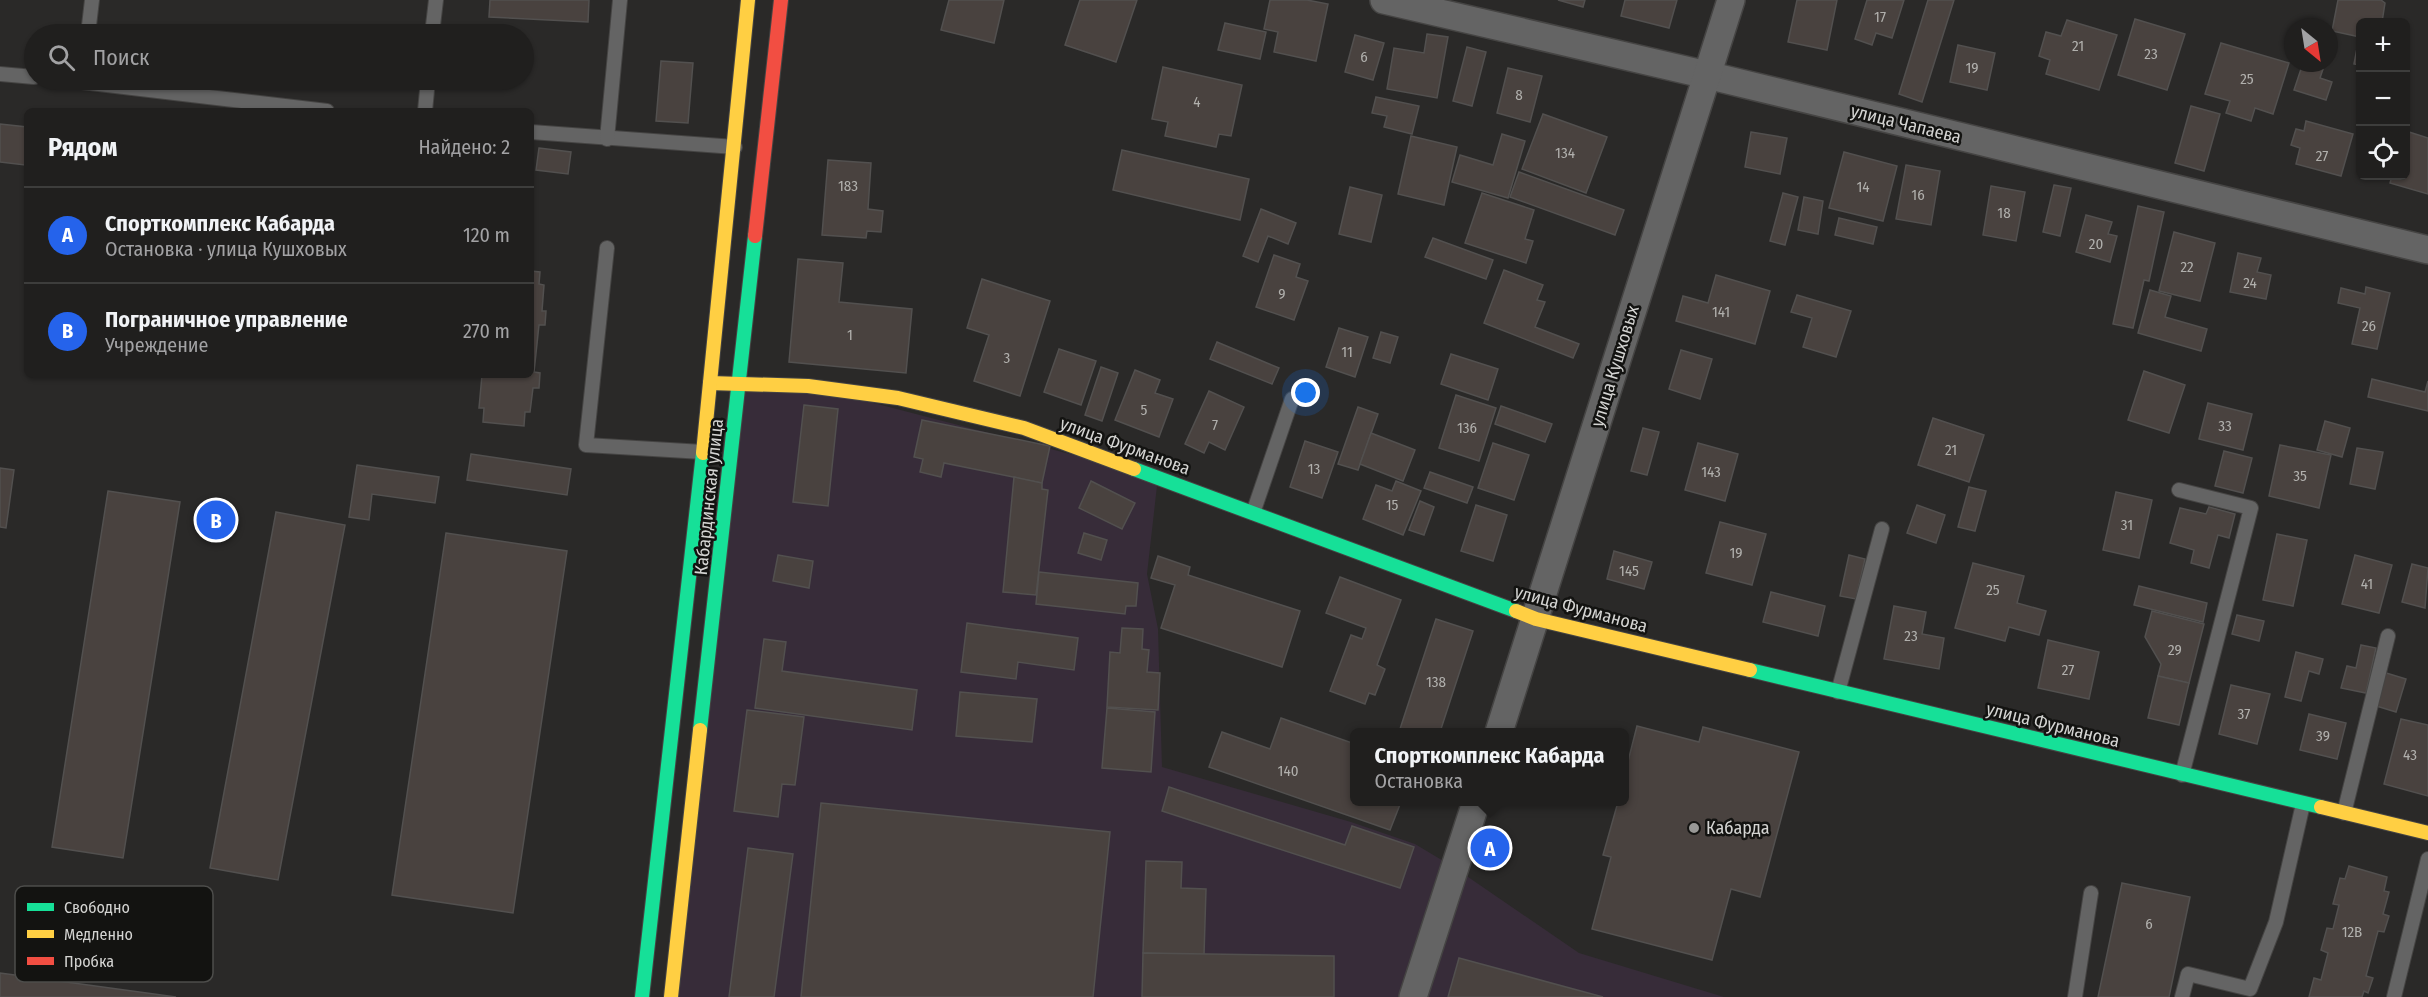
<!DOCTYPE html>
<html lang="ru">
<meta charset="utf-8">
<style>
:root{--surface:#201f1e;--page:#282727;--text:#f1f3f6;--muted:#a2a2a4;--line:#3d3d3c;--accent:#2563eb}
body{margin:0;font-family:"Fira Sans Condensed",sans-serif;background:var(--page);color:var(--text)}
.controls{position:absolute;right:18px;top:18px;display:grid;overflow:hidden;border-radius:9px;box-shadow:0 2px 4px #0004}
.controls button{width:54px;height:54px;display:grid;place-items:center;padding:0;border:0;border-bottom:2px solid var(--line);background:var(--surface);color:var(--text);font:30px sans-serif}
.compass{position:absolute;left:2284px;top:18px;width:54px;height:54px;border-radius:50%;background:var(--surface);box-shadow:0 2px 4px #0004;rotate:150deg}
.you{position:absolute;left:1306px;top:393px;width:21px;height:21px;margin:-15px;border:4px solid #fff;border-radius:50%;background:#1a73e8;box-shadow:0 0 0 9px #1a73e833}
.badge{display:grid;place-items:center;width:39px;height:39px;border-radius:50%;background:var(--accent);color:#fff;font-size:20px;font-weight:700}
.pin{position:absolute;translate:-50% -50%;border:3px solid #fff;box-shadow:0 2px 6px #0006}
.popup{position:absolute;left:1350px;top:728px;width:279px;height:78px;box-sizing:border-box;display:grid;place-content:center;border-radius:9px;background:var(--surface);filter:drop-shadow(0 2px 4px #0005);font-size:20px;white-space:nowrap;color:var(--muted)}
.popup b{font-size:22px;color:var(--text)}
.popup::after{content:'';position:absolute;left:50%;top:100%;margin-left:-12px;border:12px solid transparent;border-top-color:var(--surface)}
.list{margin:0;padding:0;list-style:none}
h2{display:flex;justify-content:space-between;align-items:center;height:78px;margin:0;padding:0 24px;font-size:26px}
h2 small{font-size:20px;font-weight:400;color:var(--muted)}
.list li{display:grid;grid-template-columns:39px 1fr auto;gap:18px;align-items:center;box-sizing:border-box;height:96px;padding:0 24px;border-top:2px solid var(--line)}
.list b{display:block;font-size:22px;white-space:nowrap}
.list p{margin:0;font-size:20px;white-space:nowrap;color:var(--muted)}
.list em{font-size:20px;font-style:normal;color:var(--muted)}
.icon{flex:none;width:33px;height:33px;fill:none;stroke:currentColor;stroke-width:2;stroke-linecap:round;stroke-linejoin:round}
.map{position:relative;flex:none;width:2428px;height:997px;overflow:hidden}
.search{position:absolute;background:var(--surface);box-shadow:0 2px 4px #0004;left:24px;top:24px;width:510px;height:66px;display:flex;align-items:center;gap:15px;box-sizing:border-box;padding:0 21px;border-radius:33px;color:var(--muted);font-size:22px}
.panel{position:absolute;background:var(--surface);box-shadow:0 2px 4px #0004;left:24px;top:108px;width:510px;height:270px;border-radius:9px}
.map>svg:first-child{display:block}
.industrial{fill:#372c39}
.building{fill:#49423f;stroke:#52504f;stroke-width:1.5}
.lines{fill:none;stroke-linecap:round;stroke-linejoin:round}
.lane-casing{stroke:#454443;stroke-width:16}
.street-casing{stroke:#454443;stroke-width:30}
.fast-casing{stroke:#454443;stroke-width:16}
.slow-casing{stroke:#454443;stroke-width:16}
.jam-casing{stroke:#454443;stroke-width:16}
.lane{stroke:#646464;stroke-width:14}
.street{stroke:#646464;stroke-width:27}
.fast{stroke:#16e098;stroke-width:14}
.slow{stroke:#ffcf43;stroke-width:14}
.jam{stroke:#f24e42;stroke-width:14}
.poi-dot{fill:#989896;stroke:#131311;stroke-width:2}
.labels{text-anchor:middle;stroke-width:5;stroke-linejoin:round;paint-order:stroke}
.number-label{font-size:15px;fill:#b1b0ad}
.street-label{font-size:18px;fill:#d4d4d2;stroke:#131311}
.poi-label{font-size:18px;fill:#d4d4d2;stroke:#131311;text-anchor:start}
.key{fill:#131311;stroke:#4d4d4b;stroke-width:1.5}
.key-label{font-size:16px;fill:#d4d4d2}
</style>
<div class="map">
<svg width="2428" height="997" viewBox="0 0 2428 997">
<rect width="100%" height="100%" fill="#2a2928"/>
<!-- industrial -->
<polygon class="industrial" points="739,385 808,386 1158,477 1147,574 1158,629 1162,767 1351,822 1415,844 1455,868 1579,953 1724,997 671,997"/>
<!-- building -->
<g class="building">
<polygon points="490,0 589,0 588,22 489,17"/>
<polygon points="949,0 1004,0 994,43 941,30"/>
<polygon points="1080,0 1137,0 1116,62 1065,45"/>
<polygon points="1270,0 1307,0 1328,4 1316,61 1274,52 1278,32 1264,29"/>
<polygon points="1558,0 1585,0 1583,7"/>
<polygon points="1625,0 1677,0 1669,28 1621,16"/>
<polygon points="1797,0 1837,0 1827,50 1788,42"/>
<polygon points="1867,0 1904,0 1892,38 1876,33 1872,45 1855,39"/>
<polygon points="1928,0 1954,0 1922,102 1899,94"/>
<polygon points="2338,0 2381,0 2385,3 2382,22 2360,22 2360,37 2332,31"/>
<polygon points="2135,19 2185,34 2167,90 2118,75"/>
<polygon points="2067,20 2117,35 2099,90 2046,74 2050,60 2039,56 2046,32 2061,36"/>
<polygon points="1225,23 1266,32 1260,59 1218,50"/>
<polygon points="1427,34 1448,37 1437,98 1387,89 1394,48 1424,53"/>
<polygon points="1355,35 1384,43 1373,80 1345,72"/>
<polygon points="2221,43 2289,63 2273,114 2255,108 2251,121 2226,113 2230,101 2205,94"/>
<polygon points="2358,43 2360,44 2360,65 2354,64"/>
<polygon points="1958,45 1995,53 1987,90 1950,82"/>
<polygon points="1467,47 1486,52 1472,106 1453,101"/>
<polygon points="661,61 693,63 688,123 656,121"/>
<polygon points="2303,63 2325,63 2320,78 2332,82 2326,100 2294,90"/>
<polygon points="1163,67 1242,85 1231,136 1219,134 1216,147 1165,136 1168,122 1152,119"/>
<polygon points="1508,68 1542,76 1530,122 1497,113"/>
<polygon points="1376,97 1419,106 1412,134 1384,127 1387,116 1372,113"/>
<polygon points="2191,106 2220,114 2204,171 2175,163"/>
<polygon points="1543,114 1607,137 1586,193 1522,169"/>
<polygon points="2306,121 2353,134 2341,176 2296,164 2300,148 2291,145 2296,129 2304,131"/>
<polygon points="0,124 27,127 25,165 0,162"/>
<polygon points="2406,131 2428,138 2428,194 2390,183 2392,176 2406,176"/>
<polygon points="1751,132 1787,138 1780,174 1745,167"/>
<polygon points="1502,134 1525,141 1508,198 1452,182 1460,155 1493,165"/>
<polygon points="1411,136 1457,147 1444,205 1398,194"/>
<polygon points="539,148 571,152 568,174 536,170"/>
<polygon points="1122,150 1249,179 1240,220 1113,190"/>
<polygon points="1844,152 1897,166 1883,221 1829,208"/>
<polygon points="828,160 871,163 868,209 883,211 881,232 867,231 866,238 822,235"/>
<polygon points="1906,165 1940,171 1931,225 1896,219"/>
<polygon points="1519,172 1624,210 1615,235 1510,197"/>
<polygon points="2054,185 2071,188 2060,236 2043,232"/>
<polygon points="1991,186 2025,192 2016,241 1983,235"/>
<polygon points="1350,187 1382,195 1371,242 1339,234"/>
<polygon points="1482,193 1534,210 1525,239 1533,241 1526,263 1465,243"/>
<polygon points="1783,193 1798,197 1785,245 1770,241"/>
<polygon points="1804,197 1823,201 1818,234 1798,230"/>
<polygon points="2138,206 2164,212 2149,281 2144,280 2133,328 2113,324"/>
<polygon points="1261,209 1296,223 1288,244 1268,236 1258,262 1243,256"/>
<polygon points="2086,215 2112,222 2108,234 2117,236 2110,262 2076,252"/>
<polygon points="1839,218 1877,227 1873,244 1835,235"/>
<polygon points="2174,232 2215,243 2200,301 2159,291"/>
<polygon points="1433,238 1493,260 1486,279 1425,257"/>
<polygon points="2238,253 2261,258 2257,272 2271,275 2266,299 2230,292"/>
<polygon points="1274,255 1300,264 1296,277 1308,281 1294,320 1256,307"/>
<polygon points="798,259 843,263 839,302 912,309 906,373 789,362"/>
<polygon points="1504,270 1543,285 1537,300 1545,302 1535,327 1579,344 1573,358 1484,323"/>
<polygon points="531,271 540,272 539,284 544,285 542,311 546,311 545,325 539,325 534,372 540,373 539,388 533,388 530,412 525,412 524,426 483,422 484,408 479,408 482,375 531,375"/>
<polygon points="1716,275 1770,291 1755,344 1676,321 1683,296 1708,303"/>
<polygon points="982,279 1050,301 1020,396 974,381 989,335 967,328"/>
<polygon points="2366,287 2390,293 2377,349 2352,344 2360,308 2338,303 2341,288 2365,294"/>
<polygon points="2150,290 2171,296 2165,317 2207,329 2201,351 2138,333"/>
<polygon points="1797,295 1851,311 1836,357 1803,347 1812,318 1791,312"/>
<polygon points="1339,328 1368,337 1355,377 1326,367"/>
<polygon points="1381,332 1398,337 1390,363 1373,358"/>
<polygon points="1217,342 1279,368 1272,384 1210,359"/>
<polygon points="1059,349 1096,361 1081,405 1044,392"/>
<polygon points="1681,350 1712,359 1700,399 1669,389"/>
<polygon points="1451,354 1498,369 1488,400 1441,384"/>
<polygon points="1101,367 1118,373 1102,421 1085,415"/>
<polygon points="1135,370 1160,380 1155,393 1173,399 1159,437 1115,420"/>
<polygon points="2144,371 2185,385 2169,433 2128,420"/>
<polygon points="2372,379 2425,392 2428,381 2428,411 2368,397"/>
<polygon points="1209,391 1244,407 1225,450 1209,442 1204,453 1185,444"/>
<polygon points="1456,395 1496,408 1479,461 1439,448"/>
<polygon points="2208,403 2252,414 2243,450 2199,439"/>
<polygon points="804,405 838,409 828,506 793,502"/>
<polygon points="1501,406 1552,424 1545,442 1495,424"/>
<polygon points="1358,407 1378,414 1358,470 1338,464"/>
<polygon points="1933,418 1984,435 1969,482 1918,465"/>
<polygon points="922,420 1050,446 1042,483 944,463 941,477 920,472 923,459 914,457"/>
<polygon points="2325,421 2350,428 2342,457 2317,450"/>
<polygon points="1643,428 1659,432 1647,475 1631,471"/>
<polygon points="1371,433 1415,450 1403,481 1360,464"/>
<polygon points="1305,441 1338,452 1322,498 1290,487"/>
<polygon points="1493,443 1529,455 1514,500 1478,488"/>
<polygon points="1698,443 1738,454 1725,501 1685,490"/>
<polygon points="2280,445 2331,455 2319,508 2269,496"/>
<polygon points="2357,448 2383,452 2375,489 2350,484"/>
<polygon points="2224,451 2252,458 2243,493 2215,486"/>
<polygon points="471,454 571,469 567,495 467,480"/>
<polygon points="357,465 439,477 435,503 372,494 369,520 349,517"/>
<polygon points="0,468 14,470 6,528 0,527"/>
<polygon points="1430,472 1473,487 1467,503 1424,488"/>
<polygon points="1014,477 1042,483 1042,489 1048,490 1036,595 1003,592"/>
<polygon points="1091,481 1135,503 1122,529 1079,508"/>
<polygon points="1396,481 1421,491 1403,535 1363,519 1376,485 1392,491"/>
<polygon points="1969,487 1986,491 1975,531 1958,527"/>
<polygon points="108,491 180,502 123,858 52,847"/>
<polygon points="2116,492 2152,500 2139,558 2103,550"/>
<polygon points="1420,501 1434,507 1424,535 1409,530"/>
<polygon points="1476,505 1507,515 1493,561 1461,551"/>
<polygon points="1917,505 1945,515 1936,543 1907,533"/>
<polygon points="2209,507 2235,514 2229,538 2218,535 2209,568 2191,563 2194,550 2170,543 2180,508 2206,514"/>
<polygon points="276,512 345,525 278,880 210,868"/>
<polygon points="1720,522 1766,534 1752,585 1706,573"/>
<polygon points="446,533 567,551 513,913 392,895"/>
<polygon points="1084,533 1107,540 1101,560 1078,553"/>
<polygon points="2277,534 2307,540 2293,606 2263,600"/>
<polygon points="1614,551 1652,562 1644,589 1607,579"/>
<polygon points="778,555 813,561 809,588 773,581"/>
<polygon points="1849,555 1865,559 1856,599 1840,596"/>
<polygon points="2355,555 2392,565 2379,613 2342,604"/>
<polygon points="1158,556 1190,567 1188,575 1300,611 1282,667 1161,628 1175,585 1151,578"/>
<polygon points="1973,563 2024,576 2017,603 2046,611 2039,635 2009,627 2005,641 1955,628"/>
<polygon points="2412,564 2428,568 2425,608 2402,602"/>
<polygon points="1039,572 1138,583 1136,606 1126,606 1125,614 1036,604"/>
<polygon points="1340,577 1401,600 1377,665 1385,669 1375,695 1369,693 1365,704 1330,691 1351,635 1362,639 1366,628 1326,613"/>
<polygon points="2139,586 2207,603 2203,622 2134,605"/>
<polygon points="1771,592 1825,606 1818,636 1763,622"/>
<polygon points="1894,606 1926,612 1922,634 1944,638 1939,669 1884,659"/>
<polygon points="2152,611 2204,624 2189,683 2158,676 2161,664 2145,637"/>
<polygon points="2237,615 2264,621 2259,641 2232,634"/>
<polygon points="1436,619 1473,631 1440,732 1399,732"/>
<polygon points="967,623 1078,638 1074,670 1018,662 1016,679 961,672"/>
<polygon points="1122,628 1143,629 1142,649 1149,650 1147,672 1160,673 1158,710 1107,707 1110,652 1120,653"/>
<polygon points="764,639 786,642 782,671 917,690 912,730 755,708"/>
<polygon points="2048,640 2099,652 2089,699 2038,688"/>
<polygon points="2361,645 2376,648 2366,693 2341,688 2347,666 2356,668"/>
<polygon points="2296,652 2323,659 2319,674 2309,671 2301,701 2285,697"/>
<polygon points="2383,672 2406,679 2396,712 2373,705"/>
<polygon points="2158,676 2189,683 2179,725 2148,718"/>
<polygon points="2231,685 2270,694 2257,744 2219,734"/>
<polygon points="960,692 1037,699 1032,742 956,736"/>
<polygon points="1107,708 1155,712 1151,772 1102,768"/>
<polygon points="747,710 804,717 795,785 782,784 778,817 734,811"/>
<polygon points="2309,714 2346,723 2337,759 2300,750"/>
<polygon points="1281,718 1355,744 1355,802 1401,802 1390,830 1209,767 1222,732 1270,749"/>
<polygon points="2401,719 2428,725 2428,796 2384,784"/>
<polygon points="1637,726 1699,742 1703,727 1799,752 1760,897 1731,889 1712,960 1592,929 1611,857 1603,855 1618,802 1625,802 1625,773"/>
<polygon points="1169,787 1345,845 1352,826 1414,847 1400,888 1162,811"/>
<polygon points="821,803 1110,832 1093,997 801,997"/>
<polygon points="748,848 793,854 774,997 729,997"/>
<polygon points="1146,861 1182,862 1181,888 1206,889 1204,955 1143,953"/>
<polygon points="2349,866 2387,877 2384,891 2389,892 2383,914 2389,916 2384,932 2378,931 2366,976 2373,978 2368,993 2364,991 2362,997 2309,997 2314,978 2321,980 2328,953 2321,950 2327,928 2333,929 2339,905 2333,904 2340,878 2345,879"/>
<polygon points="2122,883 2190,897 2169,997 2098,997"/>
<polygon points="1143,953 1334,956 1334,997 1142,997"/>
<polygon points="1459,958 1603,997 1448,997"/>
<polygon points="0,973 176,997 0,997"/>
</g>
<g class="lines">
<!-- lane casing -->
<g class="lane-casing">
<g id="lane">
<polyline points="88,34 92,0"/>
<polyline points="432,34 436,0"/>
<polyline points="0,74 34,77"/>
<polyline points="65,80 327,111"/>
<polyline points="425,111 428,80"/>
<polyline points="531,132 735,147"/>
<polyline points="607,139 620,0"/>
<polyline points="607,248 586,445 703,452"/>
<polyline points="2179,490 2251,508 2182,775"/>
<polyline points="1253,513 1292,399"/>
<polyline points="1838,692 1882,529"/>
<polyline points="2344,813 2388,636"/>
<polyline points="2075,997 2091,893"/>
<polyline points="2182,997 2188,974 2250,989 2276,922 2303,804"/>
<polyline points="2394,997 2428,859"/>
</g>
</g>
<!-- street casing -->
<g class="street-casing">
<g id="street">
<polyline points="1384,0 1707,75 2428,250"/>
<polyline points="1499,732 1731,0"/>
<polyline points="1413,997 1476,802"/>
</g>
</g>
<!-- fast casing -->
<g class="fast-casing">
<g id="fast">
<polyline points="1134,469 1516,611"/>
<polyline points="1750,670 2321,807"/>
<polyline points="700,730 755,236"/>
<polyline points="642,997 703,453"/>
</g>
</g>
<!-- slow casing -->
<g class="slow-casing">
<g id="slow">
<polyline points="710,383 808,386 898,398 1024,428 1134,469"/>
<polyline points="703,453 748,0"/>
<polyline points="1516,611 1536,619 1750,670"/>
<polyline points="2321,807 2428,833"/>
<polyline points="671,997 700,730"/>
</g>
</g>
<!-- jam casing -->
<g class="jam-casing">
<polyline id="jam" points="755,236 781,0"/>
</g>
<!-- lane -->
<use href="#lane" class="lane"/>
<!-- street -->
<use href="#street" class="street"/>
<!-- fast -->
<use href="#fast" class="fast"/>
<!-- slow -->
<use href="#slow" class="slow"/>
<!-- jam -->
<use href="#jam" class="jam"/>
</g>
<!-- markers -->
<circle class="poi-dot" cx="1694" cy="828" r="6"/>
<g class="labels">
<!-- number labels -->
<g class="number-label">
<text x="1880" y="22">17</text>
<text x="2078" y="51">21</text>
<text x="2151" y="59">23</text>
<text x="1364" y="62">6</text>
<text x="1972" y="73">19</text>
<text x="2247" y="84">25</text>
<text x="1519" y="100">8</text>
<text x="1197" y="107">4</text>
<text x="1565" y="158">134</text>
<text x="2322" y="161">27</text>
<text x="848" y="191">183</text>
<text x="1863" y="192">14</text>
<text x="1918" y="200">16</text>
<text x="2004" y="218">18</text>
<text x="2096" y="249">20</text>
<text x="2187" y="272">22</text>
<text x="2250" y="288">24</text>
<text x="1282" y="299">9</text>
<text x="1721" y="317">141</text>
<text x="2369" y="331">26</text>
<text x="850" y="340">1</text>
<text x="1347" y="357">11</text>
<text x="1007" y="363">3</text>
<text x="1144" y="415">5</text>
<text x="1215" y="430">7</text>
<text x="2225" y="431">33</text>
<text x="1467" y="433">136</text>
<text x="1951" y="455">21</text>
<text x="1314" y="474">13</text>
<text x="1711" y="477">143</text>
<text x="2300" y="481">35</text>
<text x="1392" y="510">15</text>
<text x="2127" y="530">31</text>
<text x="1736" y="558">19</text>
<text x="1629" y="576">145</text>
<text x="2367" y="589">41</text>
<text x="1993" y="595">25</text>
<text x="1911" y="641">23</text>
<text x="2175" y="655">29</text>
<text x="2068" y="675">27</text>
<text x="1436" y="687">138</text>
<text x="2244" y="719">37</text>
<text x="2323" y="741">39</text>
<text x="2410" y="760">43</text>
<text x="1288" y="776">140</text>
<text x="2149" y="929">6</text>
<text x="2352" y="937">12В</text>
</g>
<!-- street labels -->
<g class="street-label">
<text transform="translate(1906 124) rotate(14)" y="6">улица Чапаева</text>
<text transform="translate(1615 366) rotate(-73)" y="6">улица Кушховых</text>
<text transform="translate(1125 446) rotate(20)" y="6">улица Фурманова</text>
<text transform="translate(709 497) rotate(-84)" y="6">Кабардинская улица</text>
<text transform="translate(1581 609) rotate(15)" y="6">улица Фурманова</text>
<text transform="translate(2053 725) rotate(14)" y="6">улица Фурманова</text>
</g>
<!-- poi labels -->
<g class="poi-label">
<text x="1706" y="834">Кабарда</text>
</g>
</g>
<!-- legend -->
<rect x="15" y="886" width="198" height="96" rx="9" class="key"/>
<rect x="27" y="903" width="27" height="8" fill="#16e098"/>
<rect x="27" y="930" width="27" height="8" fill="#ffcf43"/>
<rect x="27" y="957" width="27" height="8" fill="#f24e42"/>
<g class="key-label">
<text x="64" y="913">Свободно</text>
<text x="64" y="940">Медленно</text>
<text x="64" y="967">Пробка</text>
</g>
</svg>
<div class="controls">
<button>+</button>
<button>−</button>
<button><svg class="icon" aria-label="locate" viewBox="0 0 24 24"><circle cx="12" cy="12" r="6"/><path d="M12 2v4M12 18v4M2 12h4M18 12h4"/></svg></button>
</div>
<svg class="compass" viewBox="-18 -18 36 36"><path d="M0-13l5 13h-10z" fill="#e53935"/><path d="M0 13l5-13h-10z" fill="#a2a2a4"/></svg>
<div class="you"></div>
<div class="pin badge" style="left:1490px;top:848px">A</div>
<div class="popup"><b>Спорткомплекс Кабарда</b>Остановка</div>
<div class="pin badge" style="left:216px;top:520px">B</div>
<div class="search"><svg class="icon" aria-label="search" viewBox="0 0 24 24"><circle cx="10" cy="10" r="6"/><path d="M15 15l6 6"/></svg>Поиск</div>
<section class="panel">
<h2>Рядом<small>Найдено: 2</small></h2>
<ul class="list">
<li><span class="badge">A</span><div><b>Спорткомплекс Кабарда</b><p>Остановка · улица Кушховых</p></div><em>120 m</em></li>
<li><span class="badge">B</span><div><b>Пограничное управление</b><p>Учреждение</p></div><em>270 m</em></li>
</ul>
</section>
</div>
